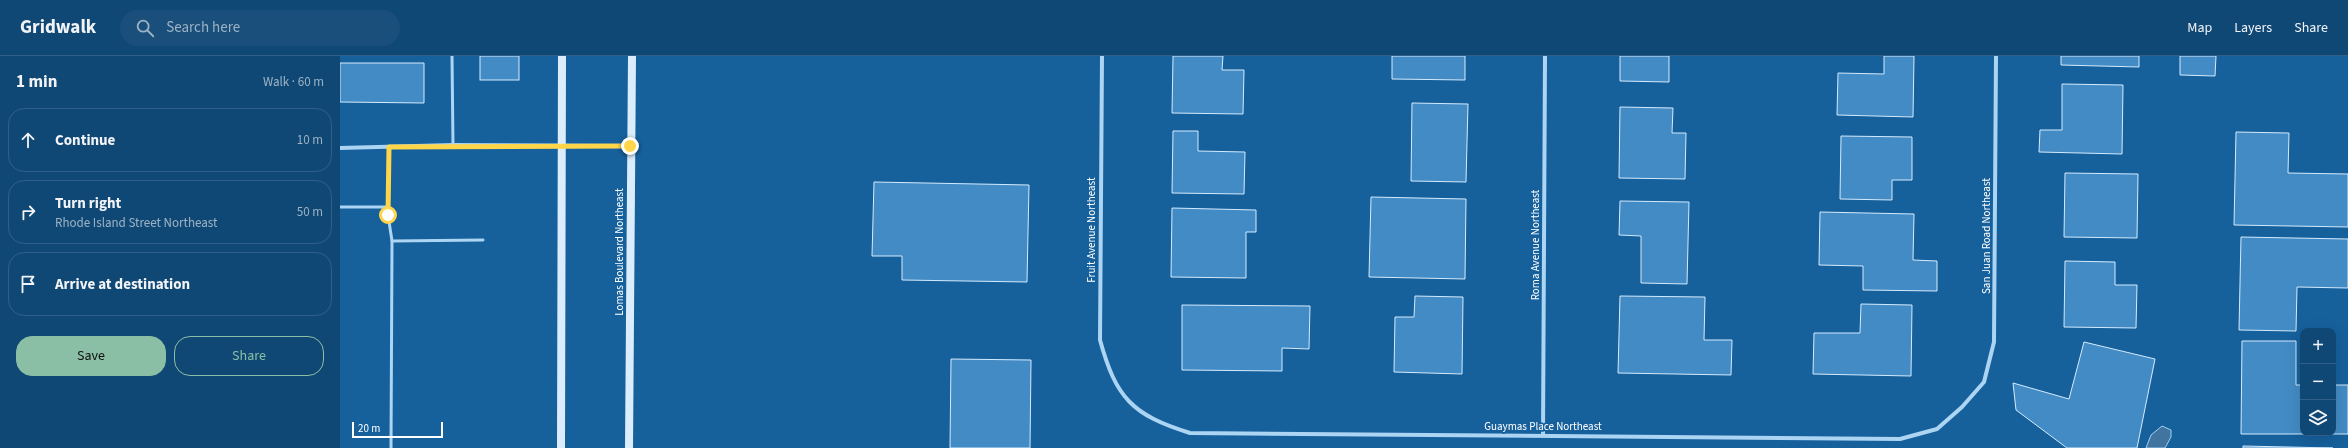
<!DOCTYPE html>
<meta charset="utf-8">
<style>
:root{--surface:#104875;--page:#194f7a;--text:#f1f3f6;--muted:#9cb2c5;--line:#306087;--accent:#8abfa5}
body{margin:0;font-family:"Source Sans 3",sans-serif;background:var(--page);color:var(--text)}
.controls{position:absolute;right:12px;bottom:12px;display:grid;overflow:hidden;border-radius:8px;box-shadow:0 4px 16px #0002}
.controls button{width:36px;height:36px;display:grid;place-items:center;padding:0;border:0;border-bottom:1px solid var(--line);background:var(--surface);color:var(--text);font:20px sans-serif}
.scale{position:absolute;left:12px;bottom:10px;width:91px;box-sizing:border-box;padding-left:4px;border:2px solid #fff;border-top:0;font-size:11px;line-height:14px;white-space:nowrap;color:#fff;-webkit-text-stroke:3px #16609c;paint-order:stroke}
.stop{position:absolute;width:12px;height:12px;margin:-9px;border:3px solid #ffd54a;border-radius:50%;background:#fff}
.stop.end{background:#ffd54a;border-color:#fff;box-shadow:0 1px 4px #0008}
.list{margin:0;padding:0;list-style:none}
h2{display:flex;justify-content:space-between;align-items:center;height:52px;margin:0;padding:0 16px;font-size:17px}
h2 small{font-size:13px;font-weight:400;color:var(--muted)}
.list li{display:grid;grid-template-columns:26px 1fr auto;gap:12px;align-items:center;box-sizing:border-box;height:64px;margin:0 8px 8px;padding:0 8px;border:1px solid var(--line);border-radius:16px}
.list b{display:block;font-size:15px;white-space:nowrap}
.list p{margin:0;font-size:13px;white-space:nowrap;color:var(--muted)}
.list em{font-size:13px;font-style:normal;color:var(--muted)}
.actions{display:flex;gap:8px;padding:12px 16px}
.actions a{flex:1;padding:9px 0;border:1px solid var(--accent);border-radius:16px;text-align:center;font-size:14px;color:var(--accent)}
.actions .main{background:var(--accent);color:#111}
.icon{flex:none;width:22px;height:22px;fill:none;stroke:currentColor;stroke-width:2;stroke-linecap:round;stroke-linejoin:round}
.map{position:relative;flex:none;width:2008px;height:392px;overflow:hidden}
header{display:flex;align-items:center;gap:24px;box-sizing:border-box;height:56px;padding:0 20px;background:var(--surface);border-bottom:1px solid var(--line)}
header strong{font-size:19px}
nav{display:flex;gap:22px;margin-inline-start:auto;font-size:14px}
.search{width:280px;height:36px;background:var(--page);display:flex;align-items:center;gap:10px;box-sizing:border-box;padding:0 14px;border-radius:22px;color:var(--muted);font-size:15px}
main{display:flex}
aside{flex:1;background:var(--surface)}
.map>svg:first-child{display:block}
.water{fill:#41759f;stroke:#9ed1f5}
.building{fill:#438bc5;stroke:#d4ebfd}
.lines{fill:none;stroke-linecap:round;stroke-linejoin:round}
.lane{stroke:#acd4f3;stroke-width:3}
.street{stroke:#acd4f3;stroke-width:4}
.secondary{stroke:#dbedfc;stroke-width:8}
.route{stroke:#ffd54a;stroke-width:5}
.labels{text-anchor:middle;stroke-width:3.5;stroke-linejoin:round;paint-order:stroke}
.street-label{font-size:11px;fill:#fff;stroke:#16609c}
</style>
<header>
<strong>Gridwalk</strong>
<div class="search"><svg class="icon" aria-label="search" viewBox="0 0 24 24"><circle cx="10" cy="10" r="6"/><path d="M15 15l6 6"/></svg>Search here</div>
<nav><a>Map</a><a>Layers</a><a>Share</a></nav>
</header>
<main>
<aside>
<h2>1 min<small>Walk · 60 m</small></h2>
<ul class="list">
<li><svg class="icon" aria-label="ahead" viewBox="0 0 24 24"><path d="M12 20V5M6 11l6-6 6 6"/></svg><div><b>Continue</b></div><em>10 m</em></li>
<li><svg class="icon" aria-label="right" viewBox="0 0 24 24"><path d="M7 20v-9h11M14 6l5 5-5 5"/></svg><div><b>Turn right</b><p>Rhode Island Street Northeast</p></div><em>50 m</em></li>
<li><svg class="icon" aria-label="arrive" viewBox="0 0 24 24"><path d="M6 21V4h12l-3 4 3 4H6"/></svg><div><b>Arrive at destination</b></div></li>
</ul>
<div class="actions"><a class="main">Save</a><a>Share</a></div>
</aside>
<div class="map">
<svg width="2008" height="392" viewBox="0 0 2008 392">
<rect width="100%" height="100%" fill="#16609c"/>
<!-- water -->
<polygon class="water" points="1822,370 1831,374 1831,381 1825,392 1806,392 1811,379"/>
<!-- building -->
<g class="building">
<rect x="140" y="0" width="39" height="24"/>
<polygon points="833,0 883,0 882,14 904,14 903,58 832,57"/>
<polygon points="1052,0 1125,0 1125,24 1052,23"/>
<polygon points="1280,0 1329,0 1329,26 1280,25"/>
<polygon points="1544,0 1574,0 1573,61 1497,59 1498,17 1544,18"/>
<polygon points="1721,0 1799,0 1799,11 1721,9"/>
<polygon points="1840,0 1876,0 1875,20 1840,19"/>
<polygon points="0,7 84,7 84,47 0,46"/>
<polygon points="1722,28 1783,29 1782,98 1699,96 1700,74 1722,74"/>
<polygon points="1072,47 1128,48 1126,126 1071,125"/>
<polygon points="1280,51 1333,52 1332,77 1346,77 1345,123 1279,122"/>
<polygon points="833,75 858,75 858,95 905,96 904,138 832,137"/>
<polygon points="1896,76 1949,77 1948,117 2008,118 2008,171 1894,169"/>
<polygon points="1501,80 1572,81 1572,124 1552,124 1552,144 1500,143"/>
<polygon points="1725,117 1798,118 1797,182 1724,181"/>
<polygon points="534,126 689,129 687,226 562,224 562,200 532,200"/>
<polygon points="1031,141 1126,143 1125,223 1029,221"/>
<polygon points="1280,145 1349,146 1347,228 1301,227 1301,180 1279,179"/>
<polygon points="832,152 916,154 916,176 906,176 906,222 831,221"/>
<polygon points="1480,156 1574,158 1573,204 1597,205 1597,235 1523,234 1523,210 1479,209"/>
<polygon points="1901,181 2008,183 2008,232 1957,231 1956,275 1899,274"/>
<polygon points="1725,205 1775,206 1775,229 1797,229 1796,272 1724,271"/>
<polygon points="1075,240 1123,241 1122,318 1054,316 1055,261 1074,261"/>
<polygon points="1280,240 1365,241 1364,284 1392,284 1391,319 1278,317"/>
<polygon points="1521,248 1572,249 1571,320 1473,318 1474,277 1520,277"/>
<polygon points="842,249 970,250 969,293 942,292 942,315 842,314"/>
<polygon points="1902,285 1956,285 1956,329 1963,329 1963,377 1993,377 1993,329 2008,329 2008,378 1901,378"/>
<polygon points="1744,286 1815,303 1797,392 1727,392 1676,354 1673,327 1729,343"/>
<polygon points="611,303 691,304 690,392 610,392"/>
<polygon points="1903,390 1993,392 1903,392"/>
</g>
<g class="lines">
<!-- lane -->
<g class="lane">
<polyline points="112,0 113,89"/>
<polyline points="49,91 48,159 52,185"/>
<polyline points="0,151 48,151"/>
<polyline points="51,392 52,185 143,184"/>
</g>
<!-- street -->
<g class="street">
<path d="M 762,0 L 760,284 C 776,342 792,359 850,377 L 1560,383 L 1597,373 L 1622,351 L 1644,326 L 1654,286 L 1656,0"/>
<polyline points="0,92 113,89 290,90"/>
<polyline points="1203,379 1205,0"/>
</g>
<!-- secondary -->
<g class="secondary">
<polyline points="221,392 222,0"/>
<polyline points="289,392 292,0"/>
</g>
</g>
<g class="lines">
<!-- route -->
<polyline class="route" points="48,159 49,91 290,90"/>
</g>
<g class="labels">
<!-- street labels -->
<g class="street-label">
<text transform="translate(751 174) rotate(-90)" y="4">Fruit Avenue Northeast</text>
<text transform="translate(1646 180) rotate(-90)" y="4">San Juan Road Northeast</text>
<text transform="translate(1195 189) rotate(-90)" y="4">Roma Avenue Northeast</text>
<text transform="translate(279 196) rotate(-90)" y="4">Lomas Boulevard Northeast</text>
<text x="1203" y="374">Guaymas Place Northeast</text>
</g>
</g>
</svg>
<div class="controls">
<button>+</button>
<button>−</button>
<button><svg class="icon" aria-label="layers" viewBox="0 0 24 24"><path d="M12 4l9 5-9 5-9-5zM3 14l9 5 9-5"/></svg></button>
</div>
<div class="scale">20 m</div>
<div class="stop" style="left:48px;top:159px"></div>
<div class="stop end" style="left:290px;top:90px"></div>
</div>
</main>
